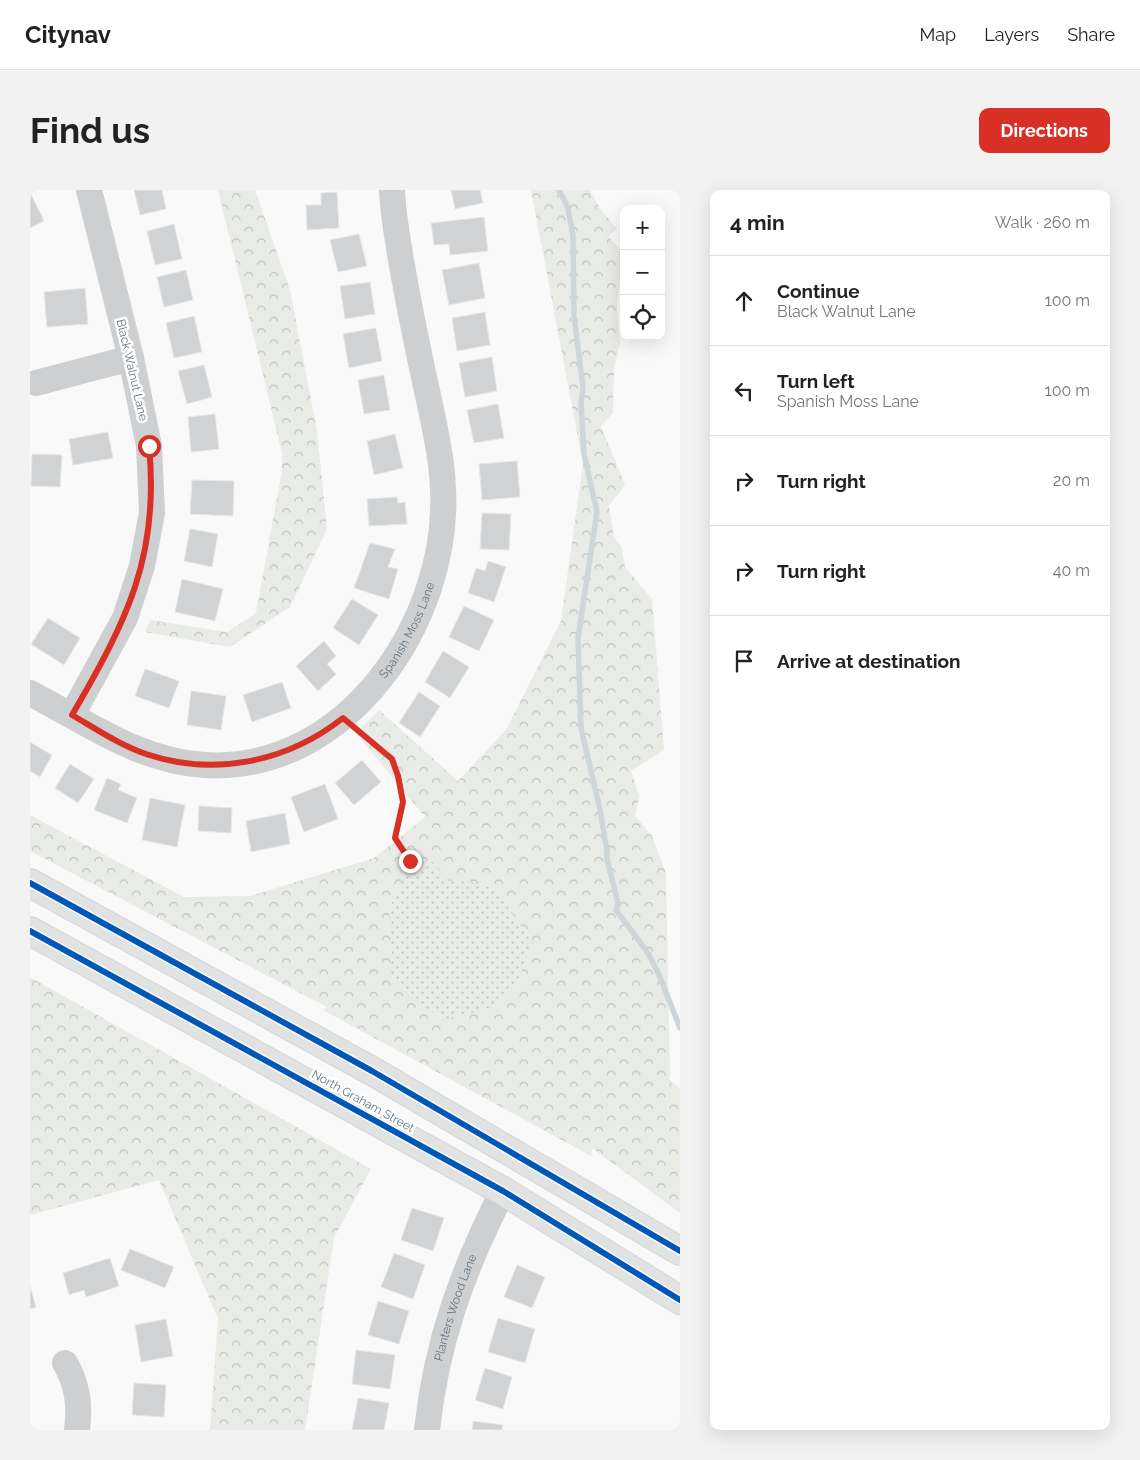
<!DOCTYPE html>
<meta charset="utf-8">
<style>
:root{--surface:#fff;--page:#f2f2f2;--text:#222;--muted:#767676;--line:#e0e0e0;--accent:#d93025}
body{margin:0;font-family:Raleway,sans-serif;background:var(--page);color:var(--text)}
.controls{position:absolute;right:15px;top:15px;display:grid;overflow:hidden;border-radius:10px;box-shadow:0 5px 20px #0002}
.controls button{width:45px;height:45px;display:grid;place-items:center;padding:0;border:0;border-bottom:1px solid var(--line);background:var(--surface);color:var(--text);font:25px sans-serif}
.stop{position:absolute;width:15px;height:15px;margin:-11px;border:4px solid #d93025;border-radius:50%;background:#fff}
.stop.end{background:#d93025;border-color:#fff;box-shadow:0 1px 5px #0008}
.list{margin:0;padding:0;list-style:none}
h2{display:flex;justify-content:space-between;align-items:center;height:65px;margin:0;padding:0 20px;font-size:21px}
h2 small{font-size:16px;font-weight:400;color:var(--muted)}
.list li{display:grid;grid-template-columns:32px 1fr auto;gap:15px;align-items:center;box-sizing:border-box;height:90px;padding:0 20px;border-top:1px solid var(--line)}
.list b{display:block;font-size:19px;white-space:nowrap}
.list p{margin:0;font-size:16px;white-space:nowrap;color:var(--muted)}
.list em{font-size:16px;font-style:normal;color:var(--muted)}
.icon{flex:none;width:28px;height:28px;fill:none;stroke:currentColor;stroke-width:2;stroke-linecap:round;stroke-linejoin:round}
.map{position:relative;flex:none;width:650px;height:1240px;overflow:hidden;border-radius:10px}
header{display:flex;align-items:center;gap:30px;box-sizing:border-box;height:70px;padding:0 25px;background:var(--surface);border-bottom:1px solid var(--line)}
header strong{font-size:24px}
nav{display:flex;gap:28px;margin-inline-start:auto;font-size:18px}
.intro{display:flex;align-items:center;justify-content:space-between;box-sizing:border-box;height:120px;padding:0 30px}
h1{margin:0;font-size:35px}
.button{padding:12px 22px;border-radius:10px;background:var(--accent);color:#fff;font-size:18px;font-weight:700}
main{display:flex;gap:30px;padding:0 30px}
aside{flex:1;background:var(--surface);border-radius:10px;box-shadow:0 5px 20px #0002}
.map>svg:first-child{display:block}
.forest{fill:url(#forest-crowns)}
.park{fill:url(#park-dots)}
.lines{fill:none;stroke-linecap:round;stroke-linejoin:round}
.stream{stroke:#ced6d9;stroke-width:5.5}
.building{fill:#d0d2d3;stroke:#e8e8e8}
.major-casing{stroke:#d5d6d7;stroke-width:30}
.path{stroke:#cbcccd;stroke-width:3;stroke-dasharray:2.5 2.5;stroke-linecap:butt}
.minor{stroke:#cecfd0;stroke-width:26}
.major{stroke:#e1e2e2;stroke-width:28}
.cycleway-casing{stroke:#fff;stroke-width:9}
.cycleway{stroke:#0057b8;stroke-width:6}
.route{stroke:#d93025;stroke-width:6}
.labels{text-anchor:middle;stroke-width:5;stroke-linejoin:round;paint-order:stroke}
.street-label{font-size:12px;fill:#657683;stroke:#fff}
</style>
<header>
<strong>Citynav</strong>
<nav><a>Map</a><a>Layers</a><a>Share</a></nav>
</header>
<div class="intro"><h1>Find us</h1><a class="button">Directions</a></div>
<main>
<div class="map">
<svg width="650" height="1240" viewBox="0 0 650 1240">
<defs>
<pattern id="forest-crowns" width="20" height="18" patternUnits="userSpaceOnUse" patternTransform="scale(1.25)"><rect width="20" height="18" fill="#e8ebe6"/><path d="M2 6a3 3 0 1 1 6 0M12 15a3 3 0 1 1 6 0" fill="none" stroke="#c0c3c0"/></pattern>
<pattern id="park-dots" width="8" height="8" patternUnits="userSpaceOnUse" patternTransform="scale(1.25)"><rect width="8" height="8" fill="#e8ebe6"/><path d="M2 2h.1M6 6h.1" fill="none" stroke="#c0c3c0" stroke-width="1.8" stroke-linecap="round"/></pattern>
</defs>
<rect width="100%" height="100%" fill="#f9f9f9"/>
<!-- forest -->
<g class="forest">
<polygon points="188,0 225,0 260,100 287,241 297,339 260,417 200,457 115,442 120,430 197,442 226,423 252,280 252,263"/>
<polygon points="501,0 560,0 569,17 587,39 578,46 594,64 587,115 590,152 584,180 583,223 571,236 595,295 579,316 584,347 592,358 595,377 622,409 634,560 601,581 609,606 605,626 622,646 636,684 640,891 650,899 650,1023 562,958 561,966 293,820 297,817 0,661 0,625 154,707 220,706 344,668 395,627 326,543 349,520 428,591 476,540 531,431 553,274"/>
<polygon points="0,787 341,979 304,1048 275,1240 180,1240 188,1129 129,990 0,1025"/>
</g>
<!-- park -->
<path class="park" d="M 380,671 L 401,671 L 419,691 L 437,691 L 466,699 L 502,752 C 497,766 489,795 478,806 C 462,821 435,824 415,829 L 379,808 L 358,785 L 362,768 L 359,720 Z"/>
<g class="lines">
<!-- stream -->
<polyline class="stream" points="529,0 538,18 543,45 544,126 553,197 551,213 554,264 567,322 548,448 551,538 569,615 577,661 577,669 588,713 586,720 618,763 630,787 650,838"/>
</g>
<!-- building -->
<g class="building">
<polygon points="104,0 132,0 136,19 110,25"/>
<polygon points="421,0 450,0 453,13 425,19"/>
<polygon points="0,2 14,31 0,38"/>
<polygon points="307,2 309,38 277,40 276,15 291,15 291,3"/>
<polygon points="454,27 458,61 420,65 419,54 404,55 401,33"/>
<polygon points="144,34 152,69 125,75 117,41"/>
<polygon points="329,44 337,76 308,82 300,50"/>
<polygon points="449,73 455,108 419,115 412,80"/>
<polygon points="156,80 163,110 134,117 127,87"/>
<polygon points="340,92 345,124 315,129 310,96"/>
<polygon points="55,98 58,134 17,137 14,102"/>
<polygon points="455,122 460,155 427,161 422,128"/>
<polygon points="164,126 172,162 144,168 136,133"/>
<polygon points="346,138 352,171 319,178 313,144"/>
<polygon points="462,167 467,201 435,207 429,173"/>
<polygon points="174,175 182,207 157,214 148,181"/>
<polygon points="354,185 360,220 334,224 328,190"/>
<polygon points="468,214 474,248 444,253 437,220"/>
<polygon points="185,224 189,259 161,262 158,227"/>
<polygon points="78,242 83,268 43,275 39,249"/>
<polygon points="365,244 373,278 344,285 337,251"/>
<polygon points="2,264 32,265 30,297 1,296"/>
<polygon points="487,271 490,307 452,310 449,274"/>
<polygon points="162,290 204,291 203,326 160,324"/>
<polygon points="367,307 368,313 375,312 377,334 339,336 337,309"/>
<polygon points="452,323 481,324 479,360 450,359"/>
<polygon points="160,339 188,344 182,377 154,371"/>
<polygon points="340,353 365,359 358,377 368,379 359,409 324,398"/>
<polygon points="458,371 476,377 464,412 438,403 446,378 455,381"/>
<polygon points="152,389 193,399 185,431 145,422"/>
<polygon points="322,409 348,425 329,455 303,438"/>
<polygon points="434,416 464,430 449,461 419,447"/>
<polygon points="18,428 50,448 34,475 1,454"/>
<polygon points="294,451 306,466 297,474 306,484 288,501 266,476"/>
<polygon points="413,461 439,477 420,508 395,492"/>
<polygon points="115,479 149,491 139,518 105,506"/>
<polygon points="252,492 261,518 222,532 213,505"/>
<polygon points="161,501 196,506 191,540 157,535"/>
<polygon points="389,502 410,516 390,547 369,533"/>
<polygon points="0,552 22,565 10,587 0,581"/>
<polygon points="332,570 351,592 324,615 305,593"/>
<polygon points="40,574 64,589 48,613 25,598"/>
<polygon points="77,588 91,594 88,600 107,608 97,633 64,620"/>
<polygon points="295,594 308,629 274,642 261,607"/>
<polygon points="120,608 155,615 147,657 112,650"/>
<polygon points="169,616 202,618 201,643 168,641"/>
<polygon points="255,623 260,654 221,662 216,631"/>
<polygon points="382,1018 414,1028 403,1061 371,1050"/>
<polygon points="100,1059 144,1077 135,1098 91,1080"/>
<polygon points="364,1063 395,1075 383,1109 351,1097"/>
<polygon points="80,1068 89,1096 56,1107 54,1100 39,1105 33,1083"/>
<polygon points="487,1075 515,1087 502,1118 474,1107"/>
<polygon points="0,1096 6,1117 0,1119"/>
<polygon points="348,1111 379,1121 369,1154 338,1145"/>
<polygon points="468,1128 505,1139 495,1173 458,1162"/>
<polygon points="136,1129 143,1166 111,1172 105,1135"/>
<polygon points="326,1160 365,1165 360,1199 322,1194"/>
<polygon points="455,1178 482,1187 473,1219 445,1210"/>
<polygon points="104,1193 136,1195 134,1227 102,1225"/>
<polygon points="328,1208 359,1213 354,1240 322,1240"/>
<polygon points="443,1231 473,1235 472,1240 442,1240"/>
</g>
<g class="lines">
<!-- major casing -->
<g class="major-casing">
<g id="major">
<polyline points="0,693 342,881 650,1061"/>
<polyline points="0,741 473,1001 650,1110"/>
</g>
</g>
<!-- path -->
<path class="path" d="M 329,541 C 339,551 353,558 362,569 C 378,591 372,624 365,648 L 380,671"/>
<!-- minor -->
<g class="minor">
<polyline points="6,193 101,168"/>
<path id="s1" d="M 0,503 C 56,532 109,571 174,575 C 317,584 420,430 413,299 C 412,269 405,239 399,210 C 389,165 380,121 372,76 C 368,51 363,26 362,0"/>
<polyline points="42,525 95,428 112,376 122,323 119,256 101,168 59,0"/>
<path d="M 35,1173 C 48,1195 50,1215 47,1240"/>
<path id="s2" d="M 397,1240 C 406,1153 433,1079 473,1001"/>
</g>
<!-- major -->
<use href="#major" class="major"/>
<!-- cycleway casing -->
<g class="cycleway-casing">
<g id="cycleway">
<polyline points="0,693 342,881 650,1061"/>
<polyline points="0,741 473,1001 650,1110"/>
</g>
</g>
<!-- cycleway -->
<use href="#cycleway" class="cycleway"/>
</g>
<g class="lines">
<!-- route -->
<path class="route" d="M 119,256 C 130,367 96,432 42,525 C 66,539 90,555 116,564 C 185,587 257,572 313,528 L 362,569 L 368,586 L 373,612 L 365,648 L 380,671"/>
</g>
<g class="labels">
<!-- street labels -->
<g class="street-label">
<text transform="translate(102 180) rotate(77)" y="4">Black Walnut Lane</text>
<text dy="4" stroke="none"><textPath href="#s1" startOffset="450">Spanish Moss Lane</textPath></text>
<text transform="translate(333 911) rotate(29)" y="4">North Graham Street</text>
<text dy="4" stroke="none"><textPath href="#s2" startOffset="126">Planters Wood Lane</textPath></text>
</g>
</g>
</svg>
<div class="controls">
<button>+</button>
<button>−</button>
<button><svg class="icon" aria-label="locate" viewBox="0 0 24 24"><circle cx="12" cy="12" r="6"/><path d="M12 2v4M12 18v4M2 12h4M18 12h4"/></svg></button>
</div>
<div class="stop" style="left:119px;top:256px"></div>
<div class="stop end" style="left:380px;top:671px"></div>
</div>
<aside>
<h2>4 min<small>Walk · 260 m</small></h2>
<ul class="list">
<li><svg class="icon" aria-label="ahead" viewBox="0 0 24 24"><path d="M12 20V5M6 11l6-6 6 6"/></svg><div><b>Continue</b><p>Black Walnut Lane</p></div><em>100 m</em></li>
<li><svg class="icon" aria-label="left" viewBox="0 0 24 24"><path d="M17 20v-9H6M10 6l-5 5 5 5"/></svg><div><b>Turn left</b><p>Spanish Moss Lane</p></div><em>100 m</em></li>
<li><svg class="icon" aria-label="right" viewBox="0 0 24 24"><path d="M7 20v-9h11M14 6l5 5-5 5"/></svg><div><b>Turn right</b></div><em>20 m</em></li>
<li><svg class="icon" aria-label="right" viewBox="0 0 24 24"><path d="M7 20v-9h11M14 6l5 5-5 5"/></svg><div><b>Turn right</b></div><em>40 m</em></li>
<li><svg class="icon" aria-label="arrive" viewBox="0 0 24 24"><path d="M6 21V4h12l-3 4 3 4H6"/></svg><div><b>Arrive at destination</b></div></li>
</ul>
</aside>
</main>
